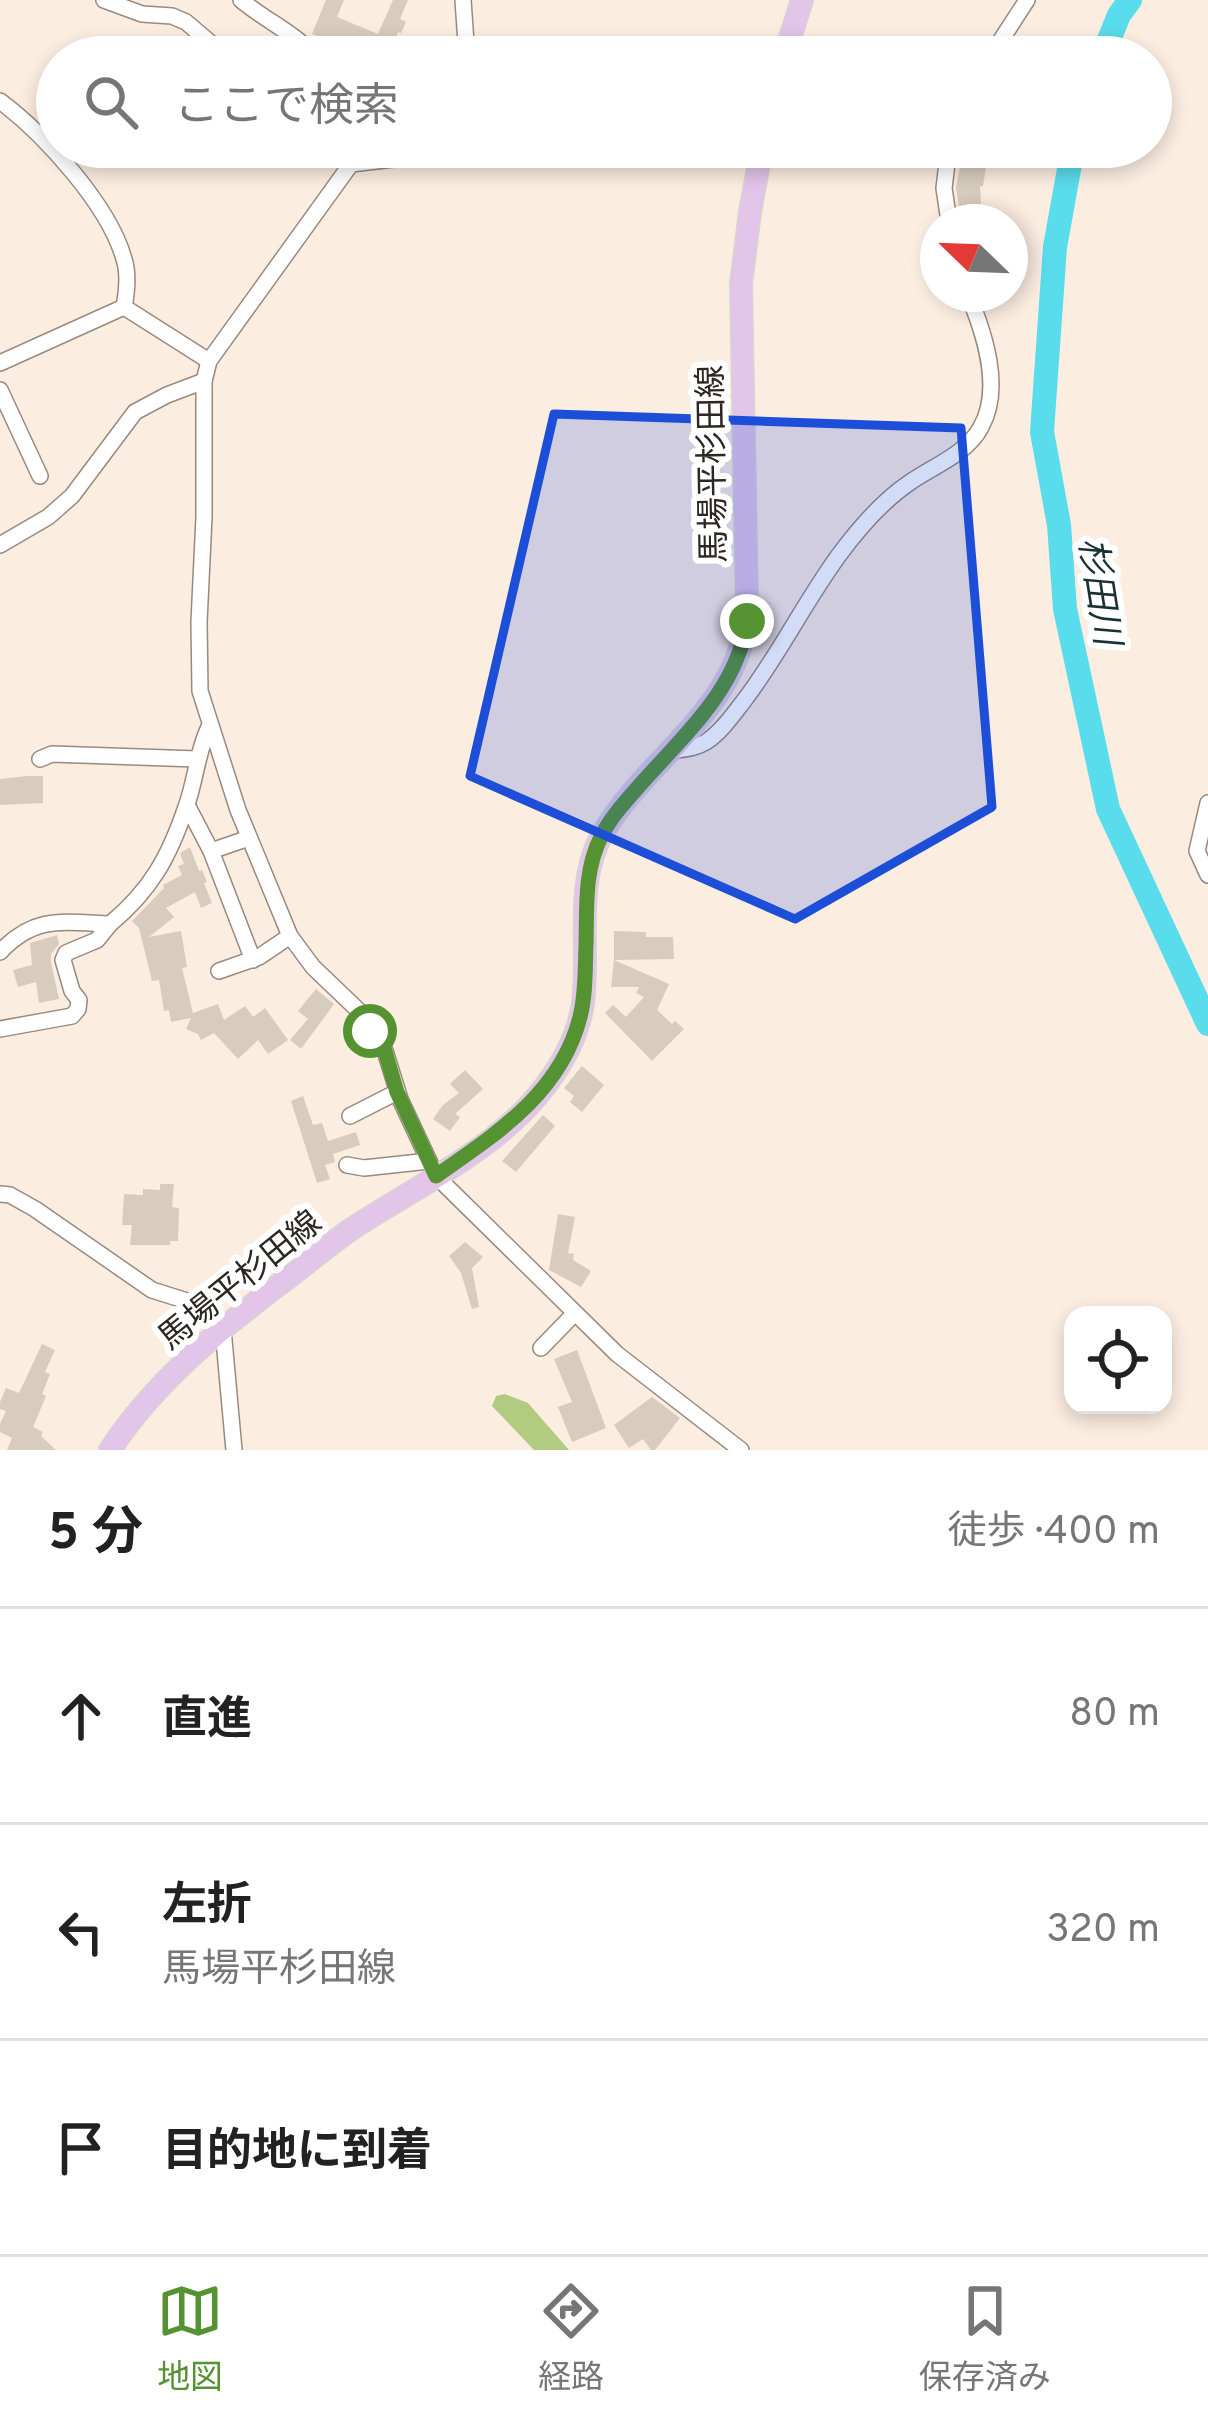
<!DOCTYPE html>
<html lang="ja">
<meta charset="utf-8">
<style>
:root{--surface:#fff;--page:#f2f2f2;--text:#222;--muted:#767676;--line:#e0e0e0;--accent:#559231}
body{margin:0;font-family:Overpass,"Noto Sans JP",sans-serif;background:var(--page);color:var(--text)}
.controls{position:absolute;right:36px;bottom:36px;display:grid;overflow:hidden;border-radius:24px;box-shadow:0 6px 18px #0003}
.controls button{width:108px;height:108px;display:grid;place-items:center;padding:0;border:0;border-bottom:3px solid var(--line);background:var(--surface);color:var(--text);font:60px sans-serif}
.compass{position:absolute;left:920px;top:204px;width:108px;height:108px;border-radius:50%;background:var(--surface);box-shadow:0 6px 18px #0003;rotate:293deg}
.stop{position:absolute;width:36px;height:36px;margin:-27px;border:9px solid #559231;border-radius:50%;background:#fff}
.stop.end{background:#559231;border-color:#fff;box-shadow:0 3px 12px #0008}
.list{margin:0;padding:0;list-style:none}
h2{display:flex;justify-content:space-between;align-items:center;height:156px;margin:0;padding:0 48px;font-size:51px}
h2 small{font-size:39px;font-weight:400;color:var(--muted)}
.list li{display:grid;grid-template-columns:78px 1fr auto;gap:36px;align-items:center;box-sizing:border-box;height:216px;padding:0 48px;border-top:3px solid var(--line)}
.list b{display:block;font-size:45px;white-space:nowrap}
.list p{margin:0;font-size:39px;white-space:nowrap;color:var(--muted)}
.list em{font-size:39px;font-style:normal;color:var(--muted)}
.icon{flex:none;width:66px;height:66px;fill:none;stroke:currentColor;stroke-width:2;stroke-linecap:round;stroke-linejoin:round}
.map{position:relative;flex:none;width:1208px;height:1450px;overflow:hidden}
.search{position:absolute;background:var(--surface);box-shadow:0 6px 18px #0003;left:36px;right:36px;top:36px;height:132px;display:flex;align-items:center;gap:30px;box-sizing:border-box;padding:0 42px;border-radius:66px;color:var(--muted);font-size:45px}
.sheet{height:804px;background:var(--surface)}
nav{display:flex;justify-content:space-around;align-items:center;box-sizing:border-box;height:168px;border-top:3px solid var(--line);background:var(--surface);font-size:33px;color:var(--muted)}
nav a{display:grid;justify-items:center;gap:6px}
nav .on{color:var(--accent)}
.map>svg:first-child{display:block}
.green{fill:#b1cc80}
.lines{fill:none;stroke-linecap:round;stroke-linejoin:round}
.river{stroke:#59dcec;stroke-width:24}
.building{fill:#d7ccbe}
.minor-casing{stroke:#988a7f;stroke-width:18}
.major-casing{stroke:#d5d4d3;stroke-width:24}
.minor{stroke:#fff;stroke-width:15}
.major{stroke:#e2c5e9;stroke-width:21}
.route{stroke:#559231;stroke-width:15}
.marked{fill:#1d4ed8;fill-opacity:0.2;stroke:#1d4ed8;stroke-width:9;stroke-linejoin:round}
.labels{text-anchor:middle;stroke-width:12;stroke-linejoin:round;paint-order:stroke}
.street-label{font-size:33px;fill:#2c2722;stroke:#fff}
.water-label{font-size:36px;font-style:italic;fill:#1a3134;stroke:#fff}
</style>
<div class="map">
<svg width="1208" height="1450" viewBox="0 0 1208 1450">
<rect width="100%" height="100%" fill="#fcede1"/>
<!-- green -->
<polygon class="green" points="505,1394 528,1403 569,1450 534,1450 492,1406 496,1396"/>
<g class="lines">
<!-- river -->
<g class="river">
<polyline points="1102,57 1119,15 1130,0"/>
<polyline points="1073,147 1055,247 1042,432 1059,525 1065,609 1108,809 1208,1024"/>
</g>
</g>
<!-- building -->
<g class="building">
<polygon points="326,0 344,0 337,17 378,34 393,0 408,0 400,19 406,22 401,33 398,32 388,57 372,57 376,48 354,38 350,49 312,34"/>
<polygon points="964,147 989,147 983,186 980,186 982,221 961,222 956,187"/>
<polygon points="27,776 43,776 43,803 0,805 0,779"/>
<polygon points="190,847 199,871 202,870 207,882 204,883 212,903 201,908 195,892 166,908 174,917 149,937 181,931 187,967 182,968 193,1013 218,1004 224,1020 245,1006 253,1017 265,1008 288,1040 268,1054 258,1040 238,1059 214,1033 201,1040 198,1034 186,1029 191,1018 171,1022 169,1010 164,1011 159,980 152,981 139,928 132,921 164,888 163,885 182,875 178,866 184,864 180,853"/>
<polygon points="614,931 646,932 646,937 673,937 674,959 614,960"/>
<polygon points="57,935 59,944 51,954 51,962 59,999 39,1003 36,982 18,987 13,970 32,965 30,943"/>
<polygon points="614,960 669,984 657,1010 672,1024 675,1021 684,1029 652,1061 605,1013 613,1005 626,1017 644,997 636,993 639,987 611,987"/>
<polygon points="316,989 334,1004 301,1049 290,1040 308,1019 298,1011"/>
<polygon points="582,1066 604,1085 582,1112 570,1102 574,1096 564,1088"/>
<polygon points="465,1070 483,1089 455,1114 460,1117 450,1131 433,1119 443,1105 459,1093 450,1084"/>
<polygon points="303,1096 313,1125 322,1123 328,1141 356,1132 360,1145 333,1154 335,1162 325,1165 330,1179 317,1183 291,1101"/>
<polygon points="543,1115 555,1126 516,1172 502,1161"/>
<polygon points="160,1184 174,1184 172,1207 179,1208 178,1241 170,1241 170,1245 130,1245 132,1225 122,1225 124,1194 143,1195 143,1189 160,1190"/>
<polygon points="558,1214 575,1217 568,1253 574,1254 573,1260 591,1271 581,1287 549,1270"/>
<polygon points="465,1242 483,1257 472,1268 479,1307 472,1309 461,1273 449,1256"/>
<polygon points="42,1344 55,1350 45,1372 50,1374 42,1394 46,1396 33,1427 43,1432 41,1436 56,1450 7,1450 12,1438 0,1432 0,1424 6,1411 0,1409 0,1402 6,1388 19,1393"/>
<polygon points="577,1350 606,1428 572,1442 558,1407 572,1402 554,1359"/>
<polygon points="652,1397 680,1418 655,1450 651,1450 643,1439 629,1448 614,1425"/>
</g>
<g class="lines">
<!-- minor casing -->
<g class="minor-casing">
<g id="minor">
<polyline points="104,0 142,14 172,16 186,22 227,57"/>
<path d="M 241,0 C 266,21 295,33 316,57"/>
<polyline points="463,0 467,57"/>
<polyline points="990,57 1027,0"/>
<path d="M 0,101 C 44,134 109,205 124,259 C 129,274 127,291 124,307 L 209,361"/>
<polyline points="330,147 351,164"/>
<polyline points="495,147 351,164 209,361 204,381 204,517 199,622 200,691 238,810 290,936 313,967 360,1012 385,1051 400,1099 436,1176 617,1354 741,1450"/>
<polyline points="949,222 944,188 949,147"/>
<polyline points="0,363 124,307"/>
<polyline points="0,390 40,476"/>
<polyline points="0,545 48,517 72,496 135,412 167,395 204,381"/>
<path d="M 670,751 C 682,749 695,749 706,742 C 721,732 732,716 743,702 C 779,655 804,603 839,555 C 859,528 881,502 909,483 C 933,466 967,454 981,427 C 1003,388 984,332 968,294"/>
<polyline points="40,759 52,754 197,759"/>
<polyline points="1208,803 1197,851 1208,875"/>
<polyline points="187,805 211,851 253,960"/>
<polyline points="211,851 249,838"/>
<path d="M 0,952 C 35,915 63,922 110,924 C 151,890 169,857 186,807 C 196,780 197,751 210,725"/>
<polyline points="219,971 259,957 290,936"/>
<polyline points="0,1029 72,1016 78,1009 79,1000 72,991 63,960 66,953 97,940 110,924"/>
<polyline points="350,1116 397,1092"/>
<polyline points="347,1165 364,1168 429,1161"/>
<polyline points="0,1194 10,1195 35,1209 152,1290 206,1307 223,1329 234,1450"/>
<polyline points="541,1348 574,1314"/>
</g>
</g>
<!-- major casing -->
<g class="major-casing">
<g id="major">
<polyline points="784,57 802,0"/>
<path d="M 110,1450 C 155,1381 220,1329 285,1280 C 307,1263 328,1246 350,1230 C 415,1187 500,1148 546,1085 C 564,1061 579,1032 583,1003 C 590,948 574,882 603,833 C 648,755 744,707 747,608 L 741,284 L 750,212 L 762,147"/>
</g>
</g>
<!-- minor -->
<use href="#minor" class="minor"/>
<!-- major -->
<use href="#major" class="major"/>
</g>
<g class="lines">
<!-- route -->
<path class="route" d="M 370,1031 L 385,1051 L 397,1092 L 436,1176 C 496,1134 561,1093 580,1017 C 586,994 585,969 586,945 C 587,908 584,870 601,837 C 610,818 625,802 639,786 C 683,736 738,689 747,621"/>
</g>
<!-- marked area -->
<path class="marked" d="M 554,414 L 961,428 L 992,807 L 795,919 L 470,776 Z"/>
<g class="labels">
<!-- street labels -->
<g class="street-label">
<text transform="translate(711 464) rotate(-91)" y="12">馬場平杉田線</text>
<text transform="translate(239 1279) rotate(-39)" y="12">馬場平杉田線</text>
</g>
<!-- water labels -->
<g class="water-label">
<text transform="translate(1101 591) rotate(81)" y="13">杉田川</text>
</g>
</g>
</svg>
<div class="controls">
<button><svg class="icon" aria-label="locate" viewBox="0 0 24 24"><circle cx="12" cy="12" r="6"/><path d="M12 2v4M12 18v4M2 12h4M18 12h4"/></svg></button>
</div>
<svg class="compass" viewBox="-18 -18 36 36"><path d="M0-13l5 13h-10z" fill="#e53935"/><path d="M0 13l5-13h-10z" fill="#767676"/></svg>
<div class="stop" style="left:370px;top:1031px"></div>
<div class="stop end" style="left:747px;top:621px"></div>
<div class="search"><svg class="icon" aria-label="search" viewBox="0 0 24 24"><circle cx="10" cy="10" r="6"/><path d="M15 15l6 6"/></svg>ここで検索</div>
</div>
<section class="sheet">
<h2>5 分<small>徒歩 · 400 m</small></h2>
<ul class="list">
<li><svg class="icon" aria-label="ahead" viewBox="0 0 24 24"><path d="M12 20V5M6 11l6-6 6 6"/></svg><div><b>直進</b></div><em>80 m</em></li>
<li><svg class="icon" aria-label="left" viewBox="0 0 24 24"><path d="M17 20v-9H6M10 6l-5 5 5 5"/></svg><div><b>左折</b><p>馬場平杉田線</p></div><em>320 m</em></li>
<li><svg class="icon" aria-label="arrive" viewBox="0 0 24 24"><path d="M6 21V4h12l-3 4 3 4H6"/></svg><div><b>目的地に到着</b></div></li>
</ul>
</section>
<nav>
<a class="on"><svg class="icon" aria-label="map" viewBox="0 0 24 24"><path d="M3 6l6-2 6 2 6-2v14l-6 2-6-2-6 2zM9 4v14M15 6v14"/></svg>地図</a>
<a><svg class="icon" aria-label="directions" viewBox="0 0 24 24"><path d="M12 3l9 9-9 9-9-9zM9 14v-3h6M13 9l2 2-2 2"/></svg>経路</a>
<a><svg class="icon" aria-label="saved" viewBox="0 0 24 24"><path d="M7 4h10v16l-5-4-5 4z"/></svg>保存済み</a>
</nav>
